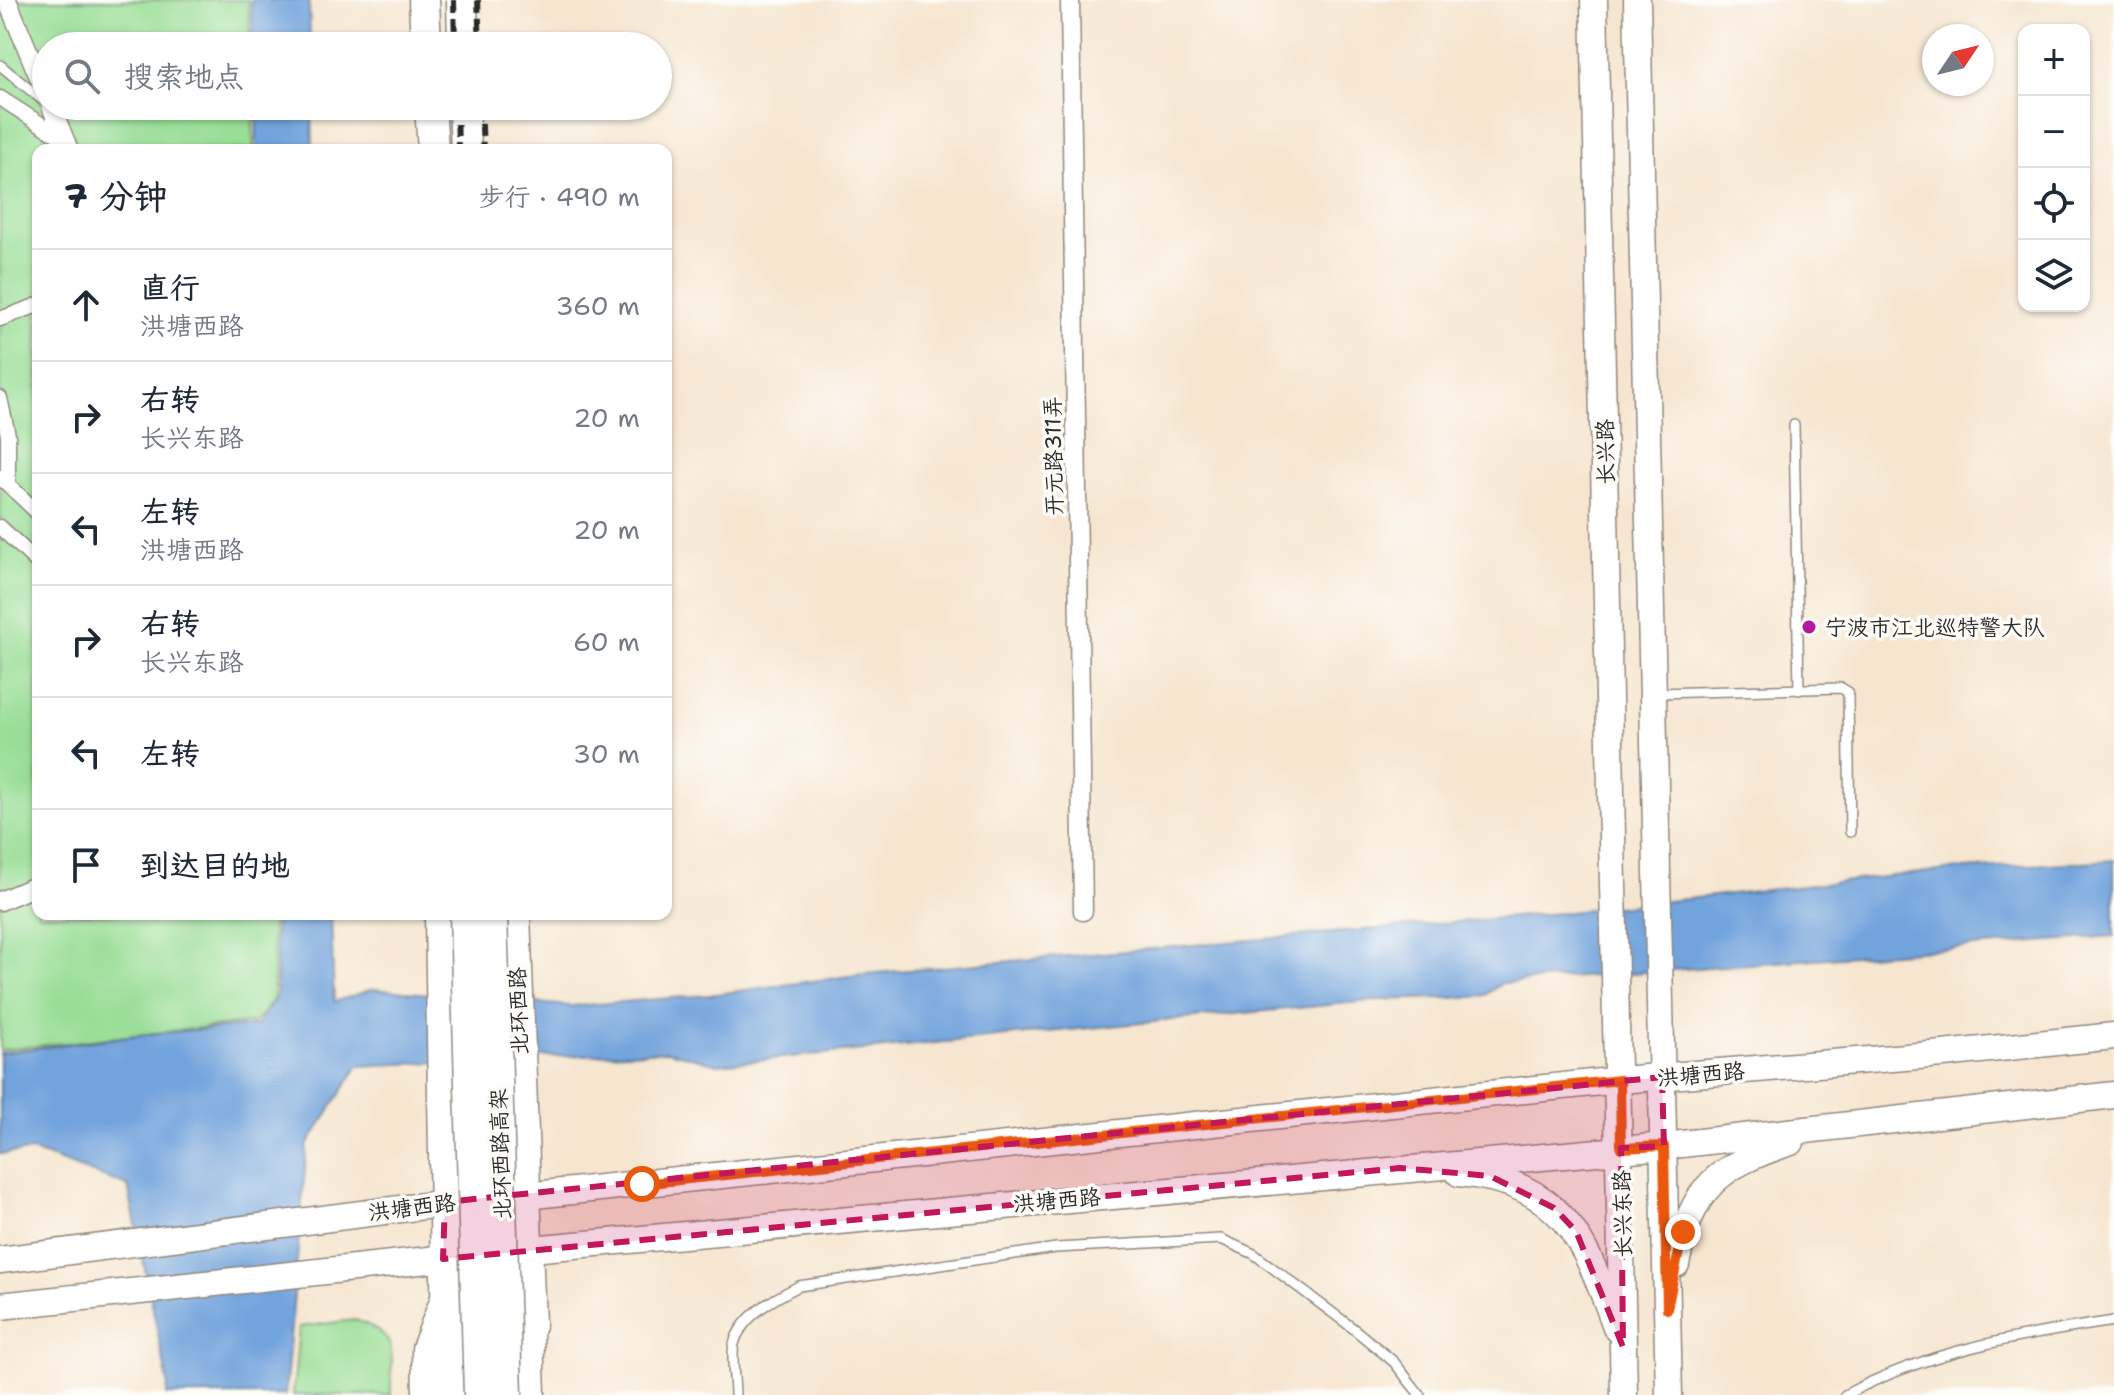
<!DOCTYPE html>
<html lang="zh">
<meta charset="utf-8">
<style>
:root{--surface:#fff;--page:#f2f2f3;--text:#1f2937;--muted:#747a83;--line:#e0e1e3}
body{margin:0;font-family:"Shantell Sans","LXGW WenKai TC",sans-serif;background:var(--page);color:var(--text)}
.controls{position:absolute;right:24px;top:24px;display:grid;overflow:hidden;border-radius:16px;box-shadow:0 2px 6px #0004}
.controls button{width:72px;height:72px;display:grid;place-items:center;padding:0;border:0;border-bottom:2px solid var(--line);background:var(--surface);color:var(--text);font:40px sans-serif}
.compass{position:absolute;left:1922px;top:24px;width:72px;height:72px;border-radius:50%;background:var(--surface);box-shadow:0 2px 6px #0004;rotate:55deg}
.stop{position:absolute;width:24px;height:24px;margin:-18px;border:6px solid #ea580c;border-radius:50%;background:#fff}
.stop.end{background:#ea580c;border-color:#fff;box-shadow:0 2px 8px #0008}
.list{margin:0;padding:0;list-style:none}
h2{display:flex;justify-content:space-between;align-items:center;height:104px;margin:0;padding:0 32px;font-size:34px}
h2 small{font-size:26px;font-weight:400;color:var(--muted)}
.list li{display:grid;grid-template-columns:52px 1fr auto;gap:24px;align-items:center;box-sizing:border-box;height:112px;padding:0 32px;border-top:2px solid var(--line)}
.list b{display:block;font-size:30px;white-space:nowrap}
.list p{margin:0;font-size:26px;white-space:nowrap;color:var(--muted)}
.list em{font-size:26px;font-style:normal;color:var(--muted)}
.icon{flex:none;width:44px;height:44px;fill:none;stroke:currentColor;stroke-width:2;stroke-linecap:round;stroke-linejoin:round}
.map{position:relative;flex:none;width:2114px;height:1395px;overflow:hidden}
.search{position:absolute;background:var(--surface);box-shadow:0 2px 6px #0004;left:32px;top:32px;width:640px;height:88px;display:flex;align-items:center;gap:20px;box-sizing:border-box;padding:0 28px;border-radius:44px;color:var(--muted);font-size:30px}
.panel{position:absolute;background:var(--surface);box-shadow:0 2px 6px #0004;left:32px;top:144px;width:640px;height:776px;border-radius:16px}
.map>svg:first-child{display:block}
.green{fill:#99de96;stroke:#628460;stroke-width:2}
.water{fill:#71a3dc;stroke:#4e6784;stroke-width:2}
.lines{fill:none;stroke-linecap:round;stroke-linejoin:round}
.service-casing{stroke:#90887d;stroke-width:12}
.pedestrian-casing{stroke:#90887d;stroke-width:17}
.minor-casing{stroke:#90887d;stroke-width:21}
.secondary-casing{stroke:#90887d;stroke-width:29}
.primary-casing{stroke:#90887d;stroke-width:33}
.trunk-casing{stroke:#90887d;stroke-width:33}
.service{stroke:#fff;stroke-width:9}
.pedestrian{stroke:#fff;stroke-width:14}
.minor{stroke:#fff;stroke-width:18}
.secondary{stroke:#fff;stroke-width:26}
.primary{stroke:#fff;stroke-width:30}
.trunk{stroke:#fff;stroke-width:30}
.rail{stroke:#2b2b2b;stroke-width:6;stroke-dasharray:12 6;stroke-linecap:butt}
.trunk-bridge-casing{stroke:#90887d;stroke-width:33;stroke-linecap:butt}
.trunk-bridge{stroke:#fff;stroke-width:30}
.route{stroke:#ea580c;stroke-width:10}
.marked{fill:#c2185b;fill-opacity:0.2;stroke:#c2185b;stroke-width:6;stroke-dasharray:16 10;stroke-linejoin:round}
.poi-dot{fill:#b5179e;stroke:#fdfcf7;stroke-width:3}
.labels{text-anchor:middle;stroke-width:7;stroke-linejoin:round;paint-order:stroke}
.street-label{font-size:22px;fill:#2b2b2b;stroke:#fdfcf7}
.poi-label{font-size:22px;fill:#2b2b2b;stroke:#fdfcf7;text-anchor:start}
</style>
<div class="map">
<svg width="2114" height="1395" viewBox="0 0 2114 1395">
<rect width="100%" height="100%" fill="#fdfcf7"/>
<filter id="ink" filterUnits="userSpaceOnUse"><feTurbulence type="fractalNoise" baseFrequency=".0125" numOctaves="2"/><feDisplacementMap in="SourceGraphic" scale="16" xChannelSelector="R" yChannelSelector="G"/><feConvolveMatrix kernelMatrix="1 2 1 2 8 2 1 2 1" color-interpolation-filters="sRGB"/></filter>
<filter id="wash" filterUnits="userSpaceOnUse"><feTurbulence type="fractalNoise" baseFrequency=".006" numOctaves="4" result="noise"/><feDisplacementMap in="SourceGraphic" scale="32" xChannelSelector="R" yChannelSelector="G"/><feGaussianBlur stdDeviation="1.8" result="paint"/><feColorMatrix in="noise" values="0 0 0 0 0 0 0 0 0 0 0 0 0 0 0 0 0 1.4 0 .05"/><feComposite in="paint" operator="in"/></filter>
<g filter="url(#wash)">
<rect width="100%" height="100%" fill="#f6e5cf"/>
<!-- green -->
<g class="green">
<polygon points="0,0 248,0 250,46 46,46 46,106 252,106 254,150 38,150 38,914 272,914 274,998 255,1022 0,1050"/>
<path d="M 355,1320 C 402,1336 390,1351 391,1395 L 293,1395 L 299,1327 Z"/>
</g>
<!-- water -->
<g class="water">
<polygon points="251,0 309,0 310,46 253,46"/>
<polygon points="256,106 312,106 313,150 257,150"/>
<polygon points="2114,860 2114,936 1502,983 1485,995 1474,997 1380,1000 718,1064 668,1051 358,1066 307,1146 285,1395 167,1395 168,1383 128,1186 33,1151 0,1154 0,1053 138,1035 257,1025 277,996 275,914 331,914 334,1002 373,989 571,1006 709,995 864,974 1560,913 1947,870"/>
</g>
</g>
<g filter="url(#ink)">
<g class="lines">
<!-- service casing -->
<g class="service-casing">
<g id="service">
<polyline points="0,65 46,103"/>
<polyline points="1794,425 1799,690"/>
<polyline points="1657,693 1841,688 1848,692 1850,832"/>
<path d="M 735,1395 C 735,1380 731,1359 734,1344 C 742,1315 775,1298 799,1286 L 1056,1248 L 1221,1239 L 1254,1254 L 1354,1329 L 1394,1362 L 1420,1395"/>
<path d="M 1845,1395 C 1929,1350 2021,1335 2114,1321"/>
</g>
</g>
<!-- pedestrian casing -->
<g class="pedestrian-casing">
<g id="pedestrian">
<polyline points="0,98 64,139"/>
<polyline points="0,319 38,305"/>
<polyline points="0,398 8,435 8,481"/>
<polyline points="0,477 38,513"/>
<polyline points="0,527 38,563"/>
</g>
</g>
<!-- minor casing -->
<g class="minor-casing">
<g id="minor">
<polyline points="7,0 46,94"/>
<polyline points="1070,0 1083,911"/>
<polyline points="51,106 69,150"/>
<polyline points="0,901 38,885"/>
</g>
</g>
<!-- secondary casing -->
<g class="secondary-casing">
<g id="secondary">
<polyline points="1594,0 1624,1395"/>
<polyline points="1637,0 1669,1395"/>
<path d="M 1459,1173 C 1565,1183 1584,1240 1617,1329"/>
<polyline points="506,1198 1620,1080 1943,1054 2114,1036"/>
<polyline points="509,1251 1664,1146 2114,1095"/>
<polyline points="0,1260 463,1201"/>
<path d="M 1676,1264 C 1692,1187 1717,1166 1791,1142"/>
<polyline points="0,1306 466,1256"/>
</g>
</g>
<!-- primary casing -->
<g class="primary-casing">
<g id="primary">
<polyline points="440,914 448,1395"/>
<polyline points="515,914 530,1325"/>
</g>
</g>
<!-- trunk casing -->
<g class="trunk-casing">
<g id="trunk">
<polyline points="424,0 426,46"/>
<polyline points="462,0 463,46"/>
<polyline points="430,106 433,150"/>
<polyline points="464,106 466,150"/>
<polyline points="527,1300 530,1395"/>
<polyline points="428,1395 427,1349 445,1301"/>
</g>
</g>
<!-- service -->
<use href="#service" class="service"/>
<!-- pedestrian -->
<use href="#pedestrian" class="pedestrian"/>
<!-- minor -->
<use href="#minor" class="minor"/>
<!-- secondary -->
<use href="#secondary" class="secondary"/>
<!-- primary -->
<use href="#primary" class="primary"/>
<!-- trunk -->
<use href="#trunk" class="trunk"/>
<!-- rail -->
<g class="rail">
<polyline points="454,0 455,46"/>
<polyline points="478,0 480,46"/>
<polyline points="457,106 458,150"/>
<polyline points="481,106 483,150"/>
<polyline points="478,914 491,1395"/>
<polyline points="504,914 516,1395"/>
</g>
<!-- trunk-bridge casing -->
<g class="trunk-bridge-casing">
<g id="trunk-bridge">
<polyline points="465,914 479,1395"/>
<polyline points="492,914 507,1395"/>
</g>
</g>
<!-- trunk-bridge -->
<use href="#trunk-bridge" class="trunk-bridge"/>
</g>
</g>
<g class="lines" filter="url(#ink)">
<!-- route -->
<polyline class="route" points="642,1184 1620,1080 1621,1148 1664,1146 1667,1309 1683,1232"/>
</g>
<!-- marked area -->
<path class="marked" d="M 1662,1077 L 1664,1146 L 1621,1148 L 1623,1347 L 1576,1231 L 1554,1208 L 1490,1176 L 1400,1168 L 443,1259 L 445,1202 Z"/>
<!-- markers -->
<circle class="poi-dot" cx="1809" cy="627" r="8"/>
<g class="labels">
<!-- street labels -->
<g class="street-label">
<text transform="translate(1605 452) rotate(-91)" y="8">长兴路</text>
<text transform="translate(1053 456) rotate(-91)" y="8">开元路311弄</text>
<text transform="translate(518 1011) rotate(-92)" y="8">北环西路</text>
<text transform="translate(1701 1074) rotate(-5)" y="8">洪塘西路</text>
<text transform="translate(500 1154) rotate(-92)" y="8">北环西路高架</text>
<text transform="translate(1057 1200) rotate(-5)" y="8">洪塘西路</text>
<text transform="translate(412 1207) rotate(-7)" y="8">洪塘西路</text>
<text transform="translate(1622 1214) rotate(-91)" y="8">长兴东路</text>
</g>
<!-- poi labels -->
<g class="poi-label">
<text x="1825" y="635">宁波市江北巡特警大队</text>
</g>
</g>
</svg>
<div class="controls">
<button>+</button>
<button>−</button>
<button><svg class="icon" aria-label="locate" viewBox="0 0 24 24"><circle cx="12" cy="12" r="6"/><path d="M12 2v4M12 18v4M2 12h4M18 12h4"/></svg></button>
<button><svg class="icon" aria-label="layers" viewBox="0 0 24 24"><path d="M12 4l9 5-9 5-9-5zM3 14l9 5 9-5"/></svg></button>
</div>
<svg class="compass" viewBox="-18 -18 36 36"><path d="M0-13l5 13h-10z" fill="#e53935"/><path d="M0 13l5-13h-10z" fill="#747a83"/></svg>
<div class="stop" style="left:642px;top:1184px"></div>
<div class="stop end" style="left:1683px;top:1232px"></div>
<div class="search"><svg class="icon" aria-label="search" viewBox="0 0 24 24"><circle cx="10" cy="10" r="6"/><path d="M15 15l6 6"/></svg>搜索地点</div>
<section class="panel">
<h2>7 分钟<small>步行 · 490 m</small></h2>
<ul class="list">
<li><svg class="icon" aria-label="ahead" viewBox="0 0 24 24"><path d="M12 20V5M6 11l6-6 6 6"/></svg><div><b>直行</b><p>洪塘西路</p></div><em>360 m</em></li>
<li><svg class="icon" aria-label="right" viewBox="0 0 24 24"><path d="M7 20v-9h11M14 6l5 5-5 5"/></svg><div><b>右转</b><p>长兴东路</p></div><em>20 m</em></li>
<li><svg class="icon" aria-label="left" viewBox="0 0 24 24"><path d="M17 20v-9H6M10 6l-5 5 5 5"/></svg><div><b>左转</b><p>洪塘西路</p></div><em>20 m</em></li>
<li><svg class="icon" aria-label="right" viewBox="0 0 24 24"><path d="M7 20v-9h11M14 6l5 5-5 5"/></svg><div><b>右转</b><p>长兴东路</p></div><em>60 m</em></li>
<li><svg class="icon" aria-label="left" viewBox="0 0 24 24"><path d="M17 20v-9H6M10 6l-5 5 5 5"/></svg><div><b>左转</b></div><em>30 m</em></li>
<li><svg class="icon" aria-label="arrive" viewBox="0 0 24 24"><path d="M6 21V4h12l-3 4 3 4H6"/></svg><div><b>到达目的地</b></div></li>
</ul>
</section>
</div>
